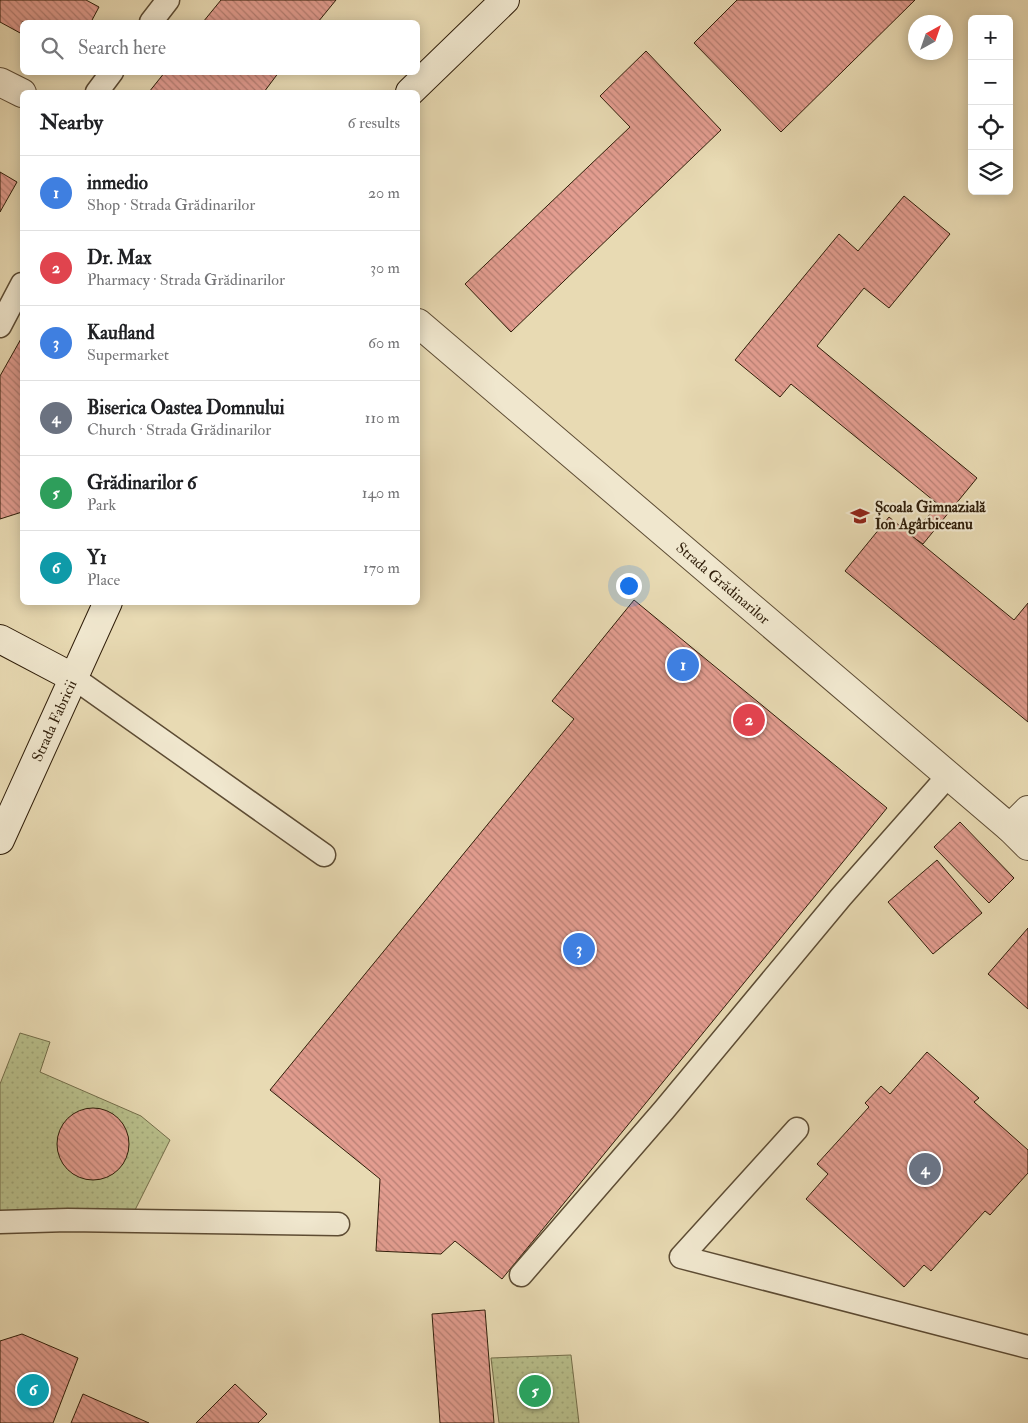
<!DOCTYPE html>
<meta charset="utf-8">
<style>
:root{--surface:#fff;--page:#f6f6f6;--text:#202124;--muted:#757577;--line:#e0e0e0;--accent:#7c3aed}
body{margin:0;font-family:"IM FELL Double Pica",serif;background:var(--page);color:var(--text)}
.controls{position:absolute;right:15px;top:15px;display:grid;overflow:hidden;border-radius:8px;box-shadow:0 2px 12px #0003}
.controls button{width:45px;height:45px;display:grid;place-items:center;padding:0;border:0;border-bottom:1px solid var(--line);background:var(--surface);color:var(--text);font:25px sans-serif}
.compass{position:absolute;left:908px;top:15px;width:45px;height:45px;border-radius:50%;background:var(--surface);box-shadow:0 2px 12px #0003;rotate:40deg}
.you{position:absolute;left:628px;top:585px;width:18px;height:18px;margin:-12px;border:4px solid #fff;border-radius:50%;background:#1a73e8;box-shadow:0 0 0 8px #1a73e833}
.badge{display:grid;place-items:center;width:32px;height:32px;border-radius:50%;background:var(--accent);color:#fff;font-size:16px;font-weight:700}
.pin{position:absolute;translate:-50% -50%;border:2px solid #fff;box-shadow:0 1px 5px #0006}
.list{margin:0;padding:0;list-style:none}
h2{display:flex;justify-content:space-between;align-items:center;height:65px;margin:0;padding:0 20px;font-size:21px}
h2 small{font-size:16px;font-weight:400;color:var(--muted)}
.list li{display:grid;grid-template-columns:32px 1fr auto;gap:15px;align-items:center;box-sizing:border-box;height:75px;padding:0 20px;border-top:1px solid var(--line)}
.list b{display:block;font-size:19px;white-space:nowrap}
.list p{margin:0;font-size:16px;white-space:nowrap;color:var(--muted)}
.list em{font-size:16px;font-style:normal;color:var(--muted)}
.icon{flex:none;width:28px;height:28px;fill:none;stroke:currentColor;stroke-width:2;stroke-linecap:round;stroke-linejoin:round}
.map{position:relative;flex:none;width:1028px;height:1423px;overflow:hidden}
.search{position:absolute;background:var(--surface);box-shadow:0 2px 12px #0003;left:20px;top:20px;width:400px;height:55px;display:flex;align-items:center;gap:12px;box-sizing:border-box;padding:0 18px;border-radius:8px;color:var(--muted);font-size:19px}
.panel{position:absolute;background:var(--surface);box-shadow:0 2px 12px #0003;left:20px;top:90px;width:400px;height:515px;border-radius:8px}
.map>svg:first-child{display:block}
.grass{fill:url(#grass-dots);stroke:#746e4a}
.building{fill:url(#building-back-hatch);stroke:#2f1d09}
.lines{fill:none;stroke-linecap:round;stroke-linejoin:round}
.service-casing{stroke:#5d4c34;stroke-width:25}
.minor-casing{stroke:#5d4c34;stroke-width:30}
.secondary-casing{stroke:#2f1d09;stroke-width:30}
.service{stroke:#f0e7ce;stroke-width:22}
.minor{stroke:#f0e7ce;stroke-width:28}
.secondary{stroke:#f0e7ce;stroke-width:28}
.labels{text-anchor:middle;stroke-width:4.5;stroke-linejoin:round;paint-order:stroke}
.poi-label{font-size:15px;font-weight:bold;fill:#2f1d09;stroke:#f0e7ce;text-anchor:start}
.street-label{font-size:15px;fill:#2f1d09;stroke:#f0e7ce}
</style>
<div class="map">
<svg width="1028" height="1423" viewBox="0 0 1028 1423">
<defs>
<pattern id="grass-dots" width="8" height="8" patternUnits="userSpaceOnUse" patternTransform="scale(1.25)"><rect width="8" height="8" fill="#b8bf8b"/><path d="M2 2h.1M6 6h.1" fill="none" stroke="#9ea477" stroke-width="1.8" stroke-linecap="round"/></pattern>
<pattern id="building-back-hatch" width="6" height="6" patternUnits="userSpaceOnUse" patternTransform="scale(1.25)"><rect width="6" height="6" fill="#e39d90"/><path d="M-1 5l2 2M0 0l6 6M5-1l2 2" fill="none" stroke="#b87f74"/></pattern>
</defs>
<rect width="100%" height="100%" fill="#e8dab3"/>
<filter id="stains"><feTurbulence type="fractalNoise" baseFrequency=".004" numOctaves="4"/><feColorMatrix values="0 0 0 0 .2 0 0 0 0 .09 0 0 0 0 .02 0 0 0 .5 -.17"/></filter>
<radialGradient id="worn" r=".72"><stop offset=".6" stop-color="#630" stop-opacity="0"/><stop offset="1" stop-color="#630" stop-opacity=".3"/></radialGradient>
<!-- grass -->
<g class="grass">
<polygon points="20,1033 50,1042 40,1072 141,1116 170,1140 135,1210 0,1212 0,1084"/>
<polygon points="571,1355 579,1423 499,1423 491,1358"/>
</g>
<!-- building -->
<g class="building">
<polygon points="0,0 86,0 99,7 91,22 22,22 22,34 0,22"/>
<polygon points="221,0 336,0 318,22 203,22"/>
<polygon points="737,0 915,0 781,132 694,43"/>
<polygon points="646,51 721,130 511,332 465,284 630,127 600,96"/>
<polygon points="165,72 279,72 264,92 149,92"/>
<polygon points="0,172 17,182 0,212"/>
<polygon points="904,196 950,234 889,308 864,288 817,346 977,478 923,544 910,535 939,505 791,384 780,397 735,360 839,234 858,251"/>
<polygon points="22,337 22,512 0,519 0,376"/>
<polygon points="889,517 1014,620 1028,603 1028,722 845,571"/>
<polygon points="634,600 887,808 502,1279 455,1241 441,1254 376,1251 380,1179 270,1090 574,719 552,701"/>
<polygon points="960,822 1014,878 989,903 934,847"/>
<polygon points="937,860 982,913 933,954 888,902"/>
<polygon points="1028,928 1028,1009 988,974"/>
<polygon points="927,1052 979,1098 974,1102 1028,1150 1028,1173 990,1215 985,1211 931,1271 924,1265 904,1287 806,1199 828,1174 817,1164 869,1107 865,1103 881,1086 890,1094"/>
<circle cx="93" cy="1144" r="36"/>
<polygon points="485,1310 494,1423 440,1423 432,1314"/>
<polygon points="22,1334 78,1358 53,1423 0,1423 0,1341"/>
<polygon points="235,1384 267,1414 258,1423 196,1423"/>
<polygon points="83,1394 149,1423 71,1423"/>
</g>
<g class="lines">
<!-- service casing -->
<g class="service-casing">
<g id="service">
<polyline points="151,22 168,0"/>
<polyline points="97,92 112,72"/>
<polyline points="0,326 22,284"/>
<polyline points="74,678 324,855"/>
<polyline points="797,1129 681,1257 1028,1347"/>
<polyline points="0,1222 68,1220 338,1224"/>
<polyline points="521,1275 664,1110 841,897 948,776"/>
</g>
</g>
<!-- minor casing -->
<g class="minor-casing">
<g id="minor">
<polyline points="0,82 22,93"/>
<path id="s1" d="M 418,323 L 1010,828 L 1028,846"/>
<polyline points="1010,828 1028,810"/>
</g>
</g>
<!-- secondary casing -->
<g class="secondary-casing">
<g id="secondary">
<polyline points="410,92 505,0"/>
<polyline points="0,639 74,678"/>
<path id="s2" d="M 0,840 L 108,602"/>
</g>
</g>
<!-- service -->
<use href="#service" class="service"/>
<!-- minor -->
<use href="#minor" class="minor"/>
<!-- secondary -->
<use href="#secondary" class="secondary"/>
</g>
<!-- icons -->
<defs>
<g id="school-bare" transform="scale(1.5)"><path d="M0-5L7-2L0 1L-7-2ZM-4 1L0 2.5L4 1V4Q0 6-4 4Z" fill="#8f2418" stroke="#f0e7ce" stroke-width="2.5" paint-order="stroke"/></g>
</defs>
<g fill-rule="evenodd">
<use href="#school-bare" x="860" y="516"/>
</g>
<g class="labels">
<!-- poi labels -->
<g class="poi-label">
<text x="875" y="512">Școala Gimnazială<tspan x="875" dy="17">Ion Agârbiceanu</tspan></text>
</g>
<!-- street labels -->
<g class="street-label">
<text dy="5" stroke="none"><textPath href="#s1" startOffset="401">Strada Grădinarilor</textPath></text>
<text dy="5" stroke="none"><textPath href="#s2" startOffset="131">Strada Fabricii</textPath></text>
</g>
</g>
<rect width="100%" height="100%" filter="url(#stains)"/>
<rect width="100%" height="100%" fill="url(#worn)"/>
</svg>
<div class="controls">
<button>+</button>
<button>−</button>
<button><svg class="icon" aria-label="locate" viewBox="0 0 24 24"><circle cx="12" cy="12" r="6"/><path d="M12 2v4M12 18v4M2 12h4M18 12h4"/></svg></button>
<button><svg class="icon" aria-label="layers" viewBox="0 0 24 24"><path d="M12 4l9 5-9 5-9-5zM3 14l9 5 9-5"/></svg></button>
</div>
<svg class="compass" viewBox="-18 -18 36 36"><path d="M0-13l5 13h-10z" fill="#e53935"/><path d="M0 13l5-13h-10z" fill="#757577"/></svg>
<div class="you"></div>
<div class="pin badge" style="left:683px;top:665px;background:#3f7fe0">1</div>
<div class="pin badge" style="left:749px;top:720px;background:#e0444e">2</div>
<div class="pin badge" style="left:579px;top:949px;background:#3f7fe0">3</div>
<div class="pin badge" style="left:925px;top:1169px;background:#6b7280">4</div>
<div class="pin badge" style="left:535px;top:1391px;background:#2e9e5b">5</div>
<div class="pin badge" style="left:33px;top:1390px;background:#0f9aa8">6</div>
<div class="search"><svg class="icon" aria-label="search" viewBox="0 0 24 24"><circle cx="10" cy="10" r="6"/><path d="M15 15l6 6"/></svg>Search here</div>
<section class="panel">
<h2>Nearby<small>6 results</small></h2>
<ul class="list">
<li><span class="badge" style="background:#3f7fe0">1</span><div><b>inmedio</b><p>Shop · Strada Grădinarilor</p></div><em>20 m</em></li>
<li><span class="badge" style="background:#e0444e">2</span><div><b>Dr. Max</b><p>Pharmacy · Strada Grădinarilor</p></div><em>30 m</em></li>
<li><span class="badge" style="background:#3f7fe0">3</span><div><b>Kaufland</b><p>Supermarket</p></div><em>60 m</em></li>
<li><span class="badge" style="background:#6b7280">4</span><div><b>Biserica Oastea Domnului</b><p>Church · Strada Grădinarilor</p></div><em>110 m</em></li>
<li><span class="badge" style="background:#2e9e5b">5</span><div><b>Grădinarilor 6</b><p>Park</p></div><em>140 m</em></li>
<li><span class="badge" style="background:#0f9aa8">6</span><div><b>Y1</b><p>Place</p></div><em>170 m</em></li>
</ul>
</section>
</div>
